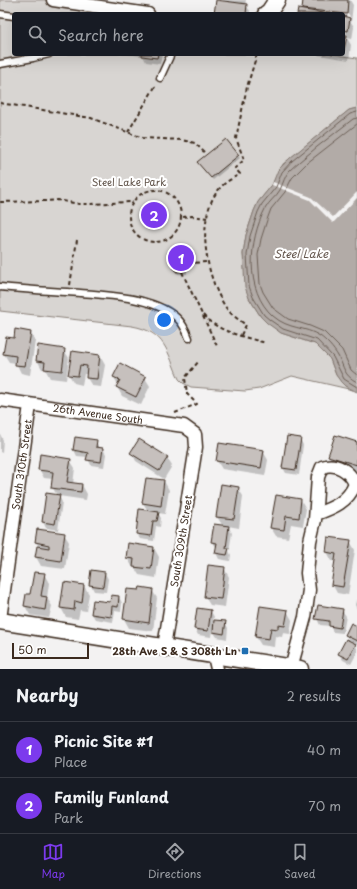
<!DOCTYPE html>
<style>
:root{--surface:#171b24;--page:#20242c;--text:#f1f3f6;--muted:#9ea1a6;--line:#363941;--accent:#7c3aed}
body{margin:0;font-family:"Playpen Sans",sans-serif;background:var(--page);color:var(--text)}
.scale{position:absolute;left:12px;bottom:10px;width:77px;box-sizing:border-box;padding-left:4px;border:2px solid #3b2a1e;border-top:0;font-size:11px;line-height:14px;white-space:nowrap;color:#3b2a1e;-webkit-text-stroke:3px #fff;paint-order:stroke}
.you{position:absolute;left:164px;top:320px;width:14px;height:14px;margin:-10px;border:3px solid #fff;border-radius:50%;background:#1a73e8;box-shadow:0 0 0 6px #1a73e833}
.badge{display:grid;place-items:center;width:26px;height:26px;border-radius:50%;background:var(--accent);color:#fff;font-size:13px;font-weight:700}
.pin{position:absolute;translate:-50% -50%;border:2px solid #fff;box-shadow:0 1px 4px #0006}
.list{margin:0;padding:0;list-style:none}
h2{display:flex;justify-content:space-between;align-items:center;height:52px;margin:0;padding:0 16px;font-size:17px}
h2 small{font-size:13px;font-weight:400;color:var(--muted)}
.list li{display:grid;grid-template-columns:26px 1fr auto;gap:12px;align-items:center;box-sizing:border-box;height:56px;padding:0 16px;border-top:1px solid var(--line)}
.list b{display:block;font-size:15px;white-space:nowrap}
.list p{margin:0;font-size:13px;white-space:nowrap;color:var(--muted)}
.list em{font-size:13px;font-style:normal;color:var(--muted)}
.icon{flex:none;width:22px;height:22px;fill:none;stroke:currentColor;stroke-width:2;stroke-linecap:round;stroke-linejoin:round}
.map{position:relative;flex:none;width:357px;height:669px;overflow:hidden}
.search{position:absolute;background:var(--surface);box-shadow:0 4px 16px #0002;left:12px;right:12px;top:12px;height:44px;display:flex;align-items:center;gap:10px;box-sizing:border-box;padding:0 14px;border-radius:4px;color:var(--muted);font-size:15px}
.sheet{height:164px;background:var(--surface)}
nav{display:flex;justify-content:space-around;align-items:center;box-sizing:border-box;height:56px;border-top:1px solid var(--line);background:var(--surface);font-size:11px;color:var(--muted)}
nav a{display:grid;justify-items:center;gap:2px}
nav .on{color:var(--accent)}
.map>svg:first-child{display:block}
.green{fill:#d8d5d2;stroke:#8a8078}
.water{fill:#b2aba7;stroke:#827770}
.pier{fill:#f3f2f2}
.shadow{fill:#0003;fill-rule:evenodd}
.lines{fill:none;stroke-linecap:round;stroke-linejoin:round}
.shore{stroke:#6b5e55;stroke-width:1}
.building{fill:#c6c0bd;stroke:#3b2a1e}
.lane-casing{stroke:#3b2a1e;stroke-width:9}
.street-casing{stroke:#3b2a1e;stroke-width:15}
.secondary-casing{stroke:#3b2a1e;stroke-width:19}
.path{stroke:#3b2a1e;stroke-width:2;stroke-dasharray:4 3;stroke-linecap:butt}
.lane{stroke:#fff;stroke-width:6}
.street{stroke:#fff;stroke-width:12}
.secondary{stroke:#fff;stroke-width:16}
.poi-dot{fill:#1f6fb2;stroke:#fff;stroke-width:1.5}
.labels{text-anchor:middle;stroke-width:4;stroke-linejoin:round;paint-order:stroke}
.park-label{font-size:10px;fill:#62554b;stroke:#fff}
.street-label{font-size:10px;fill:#3b2a1e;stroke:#fff}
.poi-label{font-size:10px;font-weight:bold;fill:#3b2a1e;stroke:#fff;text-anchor:end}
.water-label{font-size:11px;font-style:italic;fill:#65574e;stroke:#fff}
</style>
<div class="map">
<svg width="357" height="669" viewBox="0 0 357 669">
<rect width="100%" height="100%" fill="#f3f2f2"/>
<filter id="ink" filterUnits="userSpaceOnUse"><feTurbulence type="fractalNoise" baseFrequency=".025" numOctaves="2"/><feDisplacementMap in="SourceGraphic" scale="8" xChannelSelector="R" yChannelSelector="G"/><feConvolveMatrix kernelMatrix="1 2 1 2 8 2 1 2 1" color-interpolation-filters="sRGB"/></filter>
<g filter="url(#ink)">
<!-- green -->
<path class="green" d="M 0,0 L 53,0 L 148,14 L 14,14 L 14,54 L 330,54 L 357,58 L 357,108 L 349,110 L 283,164 L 272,185 L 258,202 L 254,211 L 246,235 L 243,254 L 249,298 L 261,317 L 281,333 L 315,344 L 330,359 L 336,375 L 345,386 L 353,390 L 292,376 L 259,389 L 245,391 L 191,387 L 183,383 L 179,379 C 167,352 166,332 132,326 L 0,311 Z"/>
<!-- water -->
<polygon class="water" points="357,108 357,392 345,386 341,382 336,375 330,359 315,344 281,333 267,323 261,317 249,298 245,287 243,254 246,235 254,211 258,202 272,185 278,170 290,158 349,110"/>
<!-- pier -->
<polygon class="pier" points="273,182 311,197 333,217 357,192 357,198 333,223 310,200 272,185"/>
<!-- shadow -->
<g class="shadow">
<polygon points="223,0 246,0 245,5 246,5 250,11 249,14 215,14 224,2"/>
<path d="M 304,0 L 350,0 L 353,5 L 351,22 L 354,27 L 352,39 L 347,38 L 351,45 L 349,60 L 312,54 L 343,54 L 343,14 L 298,14 L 303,10 ZM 345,9 L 351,18 L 348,18 L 343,10 Z"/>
<polygon points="126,54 141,54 141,56"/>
<polygon points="143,54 162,54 160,64 146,62 143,56"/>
<polygon points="238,156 240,158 213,180 200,164"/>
<polygon points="185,250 189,257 189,270 187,271 187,274 178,274 175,269"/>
<polygon points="31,333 35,341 30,375 21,373 16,363 9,362 4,354 14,339"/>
<polygon points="64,350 69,358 66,380 50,378 45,369 42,369 37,360"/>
<polygon points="72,352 100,356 105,365 101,387 92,386 87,378 87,374 84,374 82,385 74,383 69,375"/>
<polygon points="114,377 145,378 150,386 141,405 122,396 117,387 118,385"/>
<polygon points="0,434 3,440 2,453 0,452"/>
<polygon points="300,439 303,445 299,475 286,473 283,468"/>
<polygon points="96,441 99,448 103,449 106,454 104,467 91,465 88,459 88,457 77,456 74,450"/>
<polygon points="357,443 357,471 334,464 329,456"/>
<polygon points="263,451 268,460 265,476 222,469 217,461"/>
<polygon points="132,453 167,458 172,466 164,479 136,461"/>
<polygon points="70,460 75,468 73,484 82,485 87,494 86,500 59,496 62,502 58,530 46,528 43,522 47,494 57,495 52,487 53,479 44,478 39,469"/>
<polygon points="164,481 169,490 165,514 158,513 161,518 160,527 156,526 154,541 140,539 137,534 148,511 143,503"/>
<polygon points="238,488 243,496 239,528 228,526 232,533 229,551 231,555 230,561 219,559 216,553 217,547 216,547 212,541 223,526 217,517"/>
<polygon points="301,500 306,509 303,526 291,524 288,538 276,536 271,528"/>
<polygon points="64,534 69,542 65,569 41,566 36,557 39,547 36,542"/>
<polygon points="350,541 355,550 348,595 337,593 332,584 336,561 332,561 327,552"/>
<polygon points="154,548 159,557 156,578 139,575 134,567 132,566 127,558"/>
<polygon points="224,568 229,577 225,607 210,605 205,597"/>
<polygon points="105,573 108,579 106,592 94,591 91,585"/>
<polygon points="44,574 49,583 47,598 52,606 49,618 30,615 25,606 27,595 31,596"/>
<polygon points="65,583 84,586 89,594 86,611 80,610 78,619 66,617 61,608"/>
<polygon points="152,590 157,598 153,631 129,628 124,619 140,591"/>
<polygon points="357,593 357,609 355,605"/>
<polygon points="119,597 122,603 121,612 115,611 113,622 95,619 92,614 111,604"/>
<polygon points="198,609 211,611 214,617 213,621 225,622 228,628 227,639 217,637 212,630 211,637 198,635 195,629"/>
<polygon points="342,610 346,616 343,633 333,632 330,626 320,625 317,619"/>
<polygon points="287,611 292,620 290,634 283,633 282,637 275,636 274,647 261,645 256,637"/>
<polygon points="357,627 357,645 354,643 357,648 357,653 351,664 343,660 339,654 350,642 346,635"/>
</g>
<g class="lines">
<!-- shore -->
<g class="shore">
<polyline points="357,112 350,114 292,161 282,172 276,187 262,204 258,212 250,236 247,255 249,286 253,297 264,315 270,320 283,329 317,340 333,357 344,379 357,387"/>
<path d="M 357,118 L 353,119 C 341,128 329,138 317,147 C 308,155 298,162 289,171 C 285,176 283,183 280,190 C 276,197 269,201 265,209 C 249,240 244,290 273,316 C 289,330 305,326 320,336 C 326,340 334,349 338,356 C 345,368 343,375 357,382"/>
<polyline points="357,124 307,163 292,178 285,192 271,209 268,217 261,239 258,255 260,284 263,292 273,308 288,319 310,326 324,332 342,350 351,370 357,375"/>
</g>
</g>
<!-- building -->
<g class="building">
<polygon points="216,0 247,4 246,14 214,14"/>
<polygon points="303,0 348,0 347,14 302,9"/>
<polygon points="298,9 329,14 297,14"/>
<polygon points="343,16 350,18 348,31 343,30"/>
<polygon points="343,35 347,35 344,51 343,51"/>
<polygon points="142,54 158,54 157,58 142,56"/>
<polygon points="226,139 239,155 211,178 197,162"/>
<polygon points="185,249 185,253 188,253 189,268 186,268 186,271 176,272 176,269 174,269 173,253 175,253 175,250"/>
<polygon points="15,329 31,332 25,366 15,365 16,356 3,354 6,337 14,338"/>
<polygon points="38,345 65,349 62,371 44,369 45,362 36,361"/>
<polygon points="72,351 100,355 97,379 86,378 87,366 80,365 78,376 68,375"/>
<polygon points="120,363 146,377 136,397 116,387 120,380 113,377"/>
<polygon points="335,435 357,442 357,465 328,456"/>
<polygon points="287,436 301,438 296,470 282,468"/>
<polygon points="75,437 97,440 96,447 103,448 101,462 86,460 88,453 73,450"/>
<polygon points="139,439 168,457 159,471 130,453"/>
<polygon points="219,443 264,450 261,468 216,461"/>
<polygon points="40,454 71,459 67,482 82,484 81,492 51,488 53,472 38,470"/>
<polygon points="146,478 164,480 161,506 142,503"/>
<polygon points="221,484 239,487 234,519 216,517"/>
<polygon points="46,493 60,495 55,524 42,522"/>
<polygon points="276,495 301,499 299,518 286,516 284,530 270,528"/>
<polygon points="139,509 159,512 157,521 153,521 151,536 136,534"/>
<polygon points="214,524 229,526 226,548 229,548 227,555 215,553 217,543 211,542"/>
<polygon points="37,529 65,533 61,561 35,557 37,546 49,548 49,545 35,542"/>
<polygon points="328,537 351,540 343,587 331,585 336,554 326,552"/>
<polygon points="128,543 154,547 151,569 133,567 134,559 126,558"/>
<polygon points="208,565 225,567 221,599 204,597"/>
<polygon points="91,570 105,572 103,587 89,585"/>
<polygon points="34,572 45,573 41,596 47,597 45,610 24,606 26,594 30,594"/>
<polygon points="64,582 84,585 82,603 75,601 74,610 60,608"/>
<polygon points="140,587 153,589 149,623 123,619 127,589 139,590"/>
<polygon points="111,595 119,596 118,607 112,606 111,617 91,614 93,600 110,602"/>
<polygon points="318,605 343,609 340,628 329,626 329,621 315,619"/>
<polygon points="260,606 288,610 285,626 278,625 278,629 271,628 269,639 255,637"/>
<polygon points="197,608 211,610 208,631 194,629"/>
<polygon points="214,620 226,621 224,634 213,632"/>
<polygon points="351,623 357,626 357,641 345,635"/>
<polygon points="346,639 356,644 348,659 338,654"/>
</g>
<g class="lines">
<!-- lane casing -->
<g class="lane-casing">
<g id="lane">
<polyline points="0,14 14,16"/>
<polyline points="0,64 33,58 49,54"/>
<polyline points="160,78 171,54"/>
<path d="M 0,287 C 22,289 45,291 67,292 C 100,295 150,295 176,317 C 183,323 186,330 189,338"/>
</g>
</g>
<!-- street casing -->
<g class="street-casing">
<g id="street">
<polyline points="53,0 148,14"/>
<path id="s1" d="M 0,400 L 184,426 L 195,434 L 196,447 L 164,647"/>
<path id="s2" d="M 0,619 L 30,405"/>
<polyline points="214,656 217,669"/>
<path d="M 291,668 L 305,617 L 309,590 L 307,573 L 310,541 L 315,520 L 318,477 L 322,467 C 336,462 350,471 355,484 C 348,502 333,508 316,514"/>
</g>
</g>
<!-- secondary casing -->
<g class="secondary-casing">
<g id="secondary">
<polyline points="266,14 269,12 277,0"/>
<polyline points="0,621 300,669"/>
</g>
</g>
<!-- path -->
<g class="path">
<polyline points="0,103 91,118 143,138 182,140 195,143 204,152"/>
<polyline points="128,132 156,85"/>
<circle cx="155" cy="216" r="26"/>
<polyline points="0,202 45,201 58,200 79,204 91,204 129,202 133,202"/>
<polyline points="183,217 192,216 207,218"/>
<polyline points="188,263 207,262"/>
<polyline points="182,272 217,346"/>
<polyline points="70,285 77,240"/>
<path d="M 203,315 C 218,332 245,337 266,343"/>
<path d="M 241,335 L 246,325 C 239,320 232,315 227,309 C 206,280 194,217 220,188 C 225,182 233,178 240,174 L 235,168 L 244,160 L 236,138 L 247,87 L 257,54"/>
<polyline points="175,413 197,404 187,394 185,378 198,362"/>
</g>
<!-- lane -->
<use href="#lane" class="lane"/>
<!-- street -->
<use href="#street" class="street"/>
<!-- secondary -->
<use href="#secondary" class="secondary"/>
</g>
</g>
<!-- markers -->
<rect class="poi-dot" x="241" y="647" width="8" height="8" rx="2"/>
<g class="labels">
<!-- park labels -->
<g class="park-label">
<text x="129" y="186">Steel Lake Park</text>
</g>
<!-- street labels -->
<g class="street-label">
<text dy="4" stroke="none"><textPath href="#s1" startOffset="99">26th Avenue South</textPath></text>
<text dy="4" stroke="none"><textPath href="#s2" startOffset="156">South 310th Street</textPath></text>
<text transform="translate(181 541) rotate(-81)" y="4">South 309th Street</text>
</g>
<!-- poi labels -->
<g class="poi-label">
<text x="237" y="655">28th Ave S &amp; S 308th Ln</text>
</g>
<!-- water labels -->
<g class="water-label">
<text x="301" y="258">Steel Lake</text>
</g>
</g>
</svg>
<div class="scale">50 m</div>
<div class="you"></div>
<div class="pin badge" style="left:181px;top:258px">1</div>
<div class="pin badge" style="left:154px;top:215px">2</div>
<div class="search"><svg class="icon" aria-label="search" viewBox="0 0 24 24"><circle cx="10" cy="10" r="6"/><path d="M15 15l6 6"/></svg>Search here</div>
</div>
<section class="sheet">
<h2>Nearby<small>2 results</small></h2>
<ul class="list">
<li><span class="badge">1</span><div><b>Picnic Site #1</b><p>Place</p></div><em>40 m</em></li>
<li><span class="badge">2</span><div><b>Family Funland</b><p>Park</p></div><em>70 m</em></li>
</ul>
</section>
<nav>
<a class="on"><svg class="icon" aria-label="map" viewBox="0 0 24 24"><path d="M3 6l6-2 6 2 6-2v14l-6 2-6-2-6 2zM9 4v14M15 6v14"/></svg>Map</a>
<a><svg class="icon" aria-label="directions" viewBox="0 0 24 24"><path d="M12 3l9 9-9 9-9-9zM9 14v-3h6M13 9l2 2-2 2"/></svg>Directions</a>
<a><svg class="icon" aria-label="saved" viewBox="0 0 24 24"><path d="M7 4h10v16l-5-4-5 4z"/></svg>Saved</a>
</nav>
